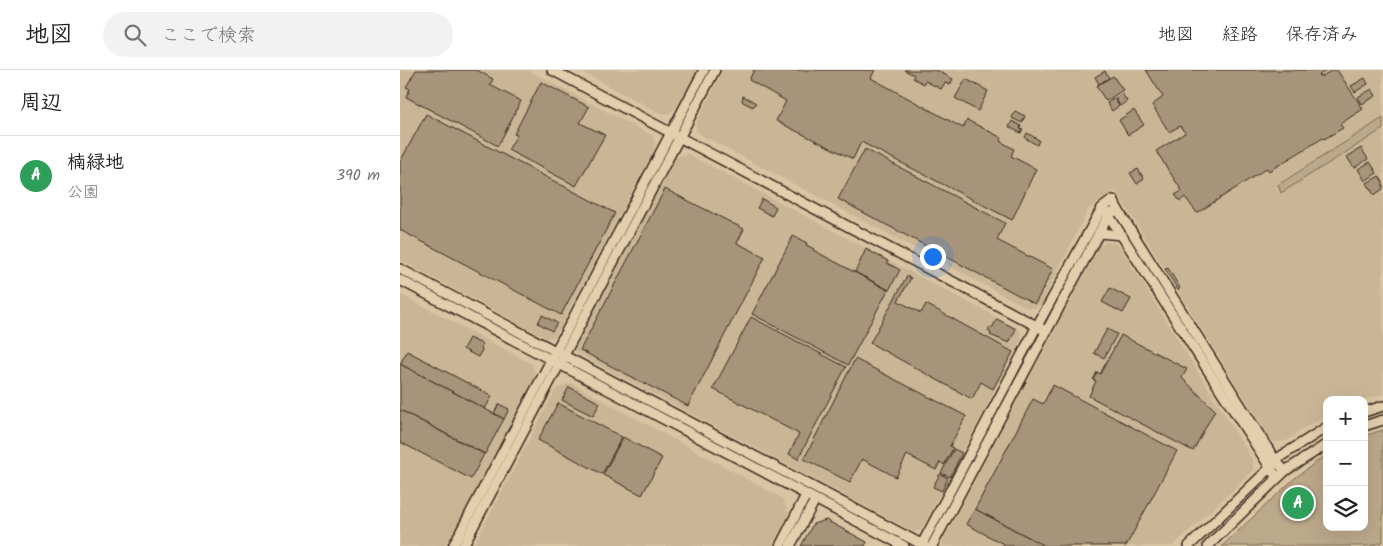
<!DOCTYPE html>
<html lang="ja">
<meta charset="utf-8">
<style>
:root{--surface:#fff;--page:#f2f2f2;--text:#222;--muted:#767676;--line:#e0e0e0;--accent:#0b8043}
body{margin:0;font-family:Kalam,"Klee One",sans-serif;background:var(--page);color:var(--text)}
.controls{position:absolute;right:15px;bottom:15px;display:grid;overflow:hidden;border-radius:10px;box-shadow:0 5px 20px #0002}
.controls button{width:45px;height:45px;display:grid;place-items:center;padding:0;border:0;border-bottom:1px solid var(--line);background:var(--surface);color:var(--text);font:25px sans-serif}
.you{position:absolute;left:532px;top:186px;width:18px;height:18px;margin:-12px;border:4px solid #fff;border-radius:50%;background:#1a73e8;box-shadow:0 0 0 8px #1a73e833}
.badge{display:grid;place-items:center;width:32px;height:32px;border-radius:50%;background:var(--accent);color:#fff;font-size:16px;font-weight:700}
.pin{position:absolute;translate:-50% -50%;border:2px solid #fff;box-shadow:0 1px 5px #0006}
.list{margin:0;padding:0;list-style:none}
h2{display:flex;justify-content:space-between;align-items:center;height:65px;margin:0;padding:0 20px;font-size:21px}
h2 small{font-size:16px;font-weight:400;color:var(--muted)}
.list li{display:grid;grid-template-columns:32px 1fr auto;gap:15px;align-items:center;box-sizing:border-box;height:80px;padding:0 20px;border-top:1px solid var(--line)}
.list b{display:block;font-size:19px;white-space:nowrap}
.list p{margin:0;font-size:16px;white-space:nowrap;color:var(--muted)}
.list em{font-size:16px;font-style:normal;color:var(--muted)}
.icon{flex:none;width:28px;height:28px;fill:none;stroke:currentColor;stroke-width:2;stroke-linecap:round;stroke-linejoin:round}
.map{position:relative;flex:none;width:983px;height:476px;overflow:hidden}
header{display:flex;align-items:center;gap:30px;box-sizing:border-box;height:70px;padding:0 25px;background:var(--surface);border-bottom:1px solid var(--line)}
header strong{font-size:24px}
nav{display:flex;gap:28px;margin-inline-start:auto;font-size:18px}
.search{width:350px;height:45px;background:var(--page);display:flex;align-items:center;gap:12px;box-sizing:border-box;padding:0 18px;border-radius:28px;color:var(--muted);font-size:19px}
main{display:flex}
aside{flex:1;background:var(--surface)}
.map>svg:first-child{display:block}
.built{fill:#cab697}
.green{fill:#bca88b;stroke:#7c6954}
.building{fill:#a8947a;stroke:#3b2a1e}
.lines{fill:none;stroke-linecap:round;stroke-linejoin:round}
.secondary-casing{stroke:#3b2a1e;stroke-width:12}
.secondary{stroke:#e3cead;stroke-width:9}
</style>
<header>
<strong>地図</strong>
<div class="search"><svg class="icon" aria-label="search" viewBox="0 0 24 24"><circle cx="10" cy="10" r="6"/><path d="M15 15l6 6"/></svg>ここで検索</div>
<nav><a>地図</a><a>経路</a><a>保存済み</a></nav>
</header>
<main>
<aside>
<h2>周辺<small></small></h2>
<ul class="list">
<li><span class="badge" style="background:#2e9e5b">A</span><div><b>楠緑地</b><p>公園</p></div><em>390 m</em></li>
</ul>
</aside>
<div class="map">
<svg width="983" height="476" viewBox="0 0 983 476">
<rect width="100%" height="100%" fill="#d9c4a4"/>
<filter id="ink" filterUnits="userSpaceOnUse"><feTurbulence type="fractalNoise" baseFrequency=".02" numOctaves="2"/><feDisplacementMap in="SourceGraphic" scale="10" xChannelSelector="R" yChannelSelector="G"/><feConvolveMatrix kernelMatrix="1 2 1 2 8 2 1 2 1" color-interpolation-filters="sRGB"/></filter>
<g filter="url(#ink)">
<!-- built -->
<g class="built">
<polygon points="0,0 128,0 253,66 255,76 253,82 156,265 154,267 146,268 0,190"/>
<polygon points="178,0 297,0 278,37 270,43 265,44 260,43"/>
<polygon points="323,0 983,0 983,324 962,330 927,330 927,345 904,358 887,371 874,372 870,369 716,121 689,138 641,235 635,238 628,238 301,65 297,61 296,53"/>
<polygon points="288,84 617,258 621,263 621,271 521,460 515,462 512,461 178,284 175,281 175,277 276,87"/>
<polygon points="706,172 715,173 720,177 853,390 853,401 773,476 543,476 543,470 699,177"/>
<polygon points="0,224 132,294 136,309 47,476 0,476"/>
<polygon points="171,313 382,428 389,444 372,476 73,476 156,319"/>
</g>
<!-- green -->
<g class="green">
<polygon points="983,48 983,59 881,123 878,115 881,113"/>
<polygon points="983,360 983,472 970,476 822,476 895,408 927,384 927,457 964,457 964,366"/>
</g>
<!-- building -->
<g class="building">
<polygon points="16,0 77,0 93,9 90,15 121,31 98,76 6,27 10,19 6,17"/>
<polygon points="354,0 475,0 471,8 563,58 567,50 602,68 600,71 614,79 611,86 636,99 612,150 461,72 453,89 376,51 386,31 349,10"/>
<polygon points="504,0 536,0 553,9 550,15 545,13 541,19 525,11 524,14 513,8 514,5"/>
<polygon points="746,0 925,0 925,1 919,5 921,7 932,0 937,0 963,39 940,54 943,58 924,69 923,68 869,101 867,98 797,143 785,127 780,131 775,125 782,121 756,81 785,63 780,56 769,62 752,35 763,27"/>
<polygon points="705,1 709,8 699,14 695,7"/>
<polygon points="713,6 723,20 706,31 696,16"/>
<polygon points="965,8 968,14 955,22 951,16"/>
<polygon points="566,9 588,21 578,41 555,28"/>
<polygon points="141,12 189,37 180,53 205,65 176,116 108,80 117,65 114,64"/>
<polygon points="972,19 976,26 962,34 958,27"/>
<polygon points="722,24 727,31 720,36 715,28"/>
<polygon points="343,26 356,33 353,37 343,32 342,30"/>
<polygon points="714,28 719,36 712,41 707,33"/>
<polygon points="734,40 744,55 728,65 719,50"/>
<polygon points="615,41 625,46 622,53 612,48"/>
<polygon points="26,44 215,143 161,245 0,160 0,92"/>
<polygon points="612,51 621,56 620,59 623,60 621,63 609,57"/>
<polygon points="627,63 639,70 637,75 625,68"/>
<polygon points="961,78 968,89 954,98 947,87"/>
<polygon points="465,79 605,153 597,170 653,199 635,234 438,129"/>
<polygon points="970,92 977,103 965,111 958,99"/>
<polygon points="738,99 744,109 737,114 730,103"/>
<polygon points="979,106 983,112 983,119 974,125 967,113"/>
<polygon points="265,119 344,159 337,173 365,187 288,336 180,280"/>
<polygon points="362,129 376,137 372,146 357,138"/>
<polygon points="393,166 407,173 406,175 414,179 413,180 488,220 448,295 352,244"/>
<polygon points="466,179 488,191 487,193 500,200 489,220 455,202"/>
<polygon points="768,198 780,218 778,220 765,199"/>
<polygon points="507,206 511,208 498,231 521,243 526,234 613,282 593,319 581,312 572,329 470,273"/>
<polygon points="710,218 731,229 723,243 702,232"/>
<polygon points="142,245 157,253 152,261 138,253"/>
<polygon points="351,247 446,297 398,389 389,384 399,364 313,319"/>
<polygon points="597,249 616,259 609,273 590,265 591,263 588,261 590,257 592,258"/>
<polygon points="707,259 717,264 704,288 694,283"/>
<polygon points="721,265 787,299 782,308 815,340 793,381 689,326 696,311 693,310 697,302 700,304"/>
<polygon points="69,268 82,274 81,277 82,280 78,287 63,279"/>
<polygon points="7,281 92,326 85,339 0,294"/>
<polygon points="455,289 566,346 550,376 553,378 544,395 540,392 536,400 507,385 496,407 462,389 450,412 404,389"/>
<polygon points="0,294 104,349 85,384 0,340"/>
<polygon points="653,315 777,381 726,476 645,476 575,439 633,329 643,334"/>
<polygon points="169,317 200,333 193,346 162,330"/>
<polygon points="158,333 222,367 202,404 138,370"/>
<polygon points="99,334 109,339 104,349 94,343"/>
<polygon points="0,340 84,384 71,409 0,372"/>
<polygon points="223,367 262,388 242,425 203,405"/>
<polygon points="554,379 562,383 550,407 541,403"/>
<polygon points="540,404 548,408 542,421 533,417"/>
<polygon points="575,439 645,476 607,476 566,454"/>
<polygon points="426,450 467,472 465,476 401,476 413,454"/>
</g>
<g class="lines">
<!-- secondary casing -->
<g class="secondary-casing">
<g id="secondary">
<polyline points="152,0 646,261"/>
<polyline points="706,141 877,408"/>
<polyline points="699,163 722,165"/>
<polyline points="0,199 525,476"/>
<polyline points="0,210 504,476"/>
<polyline points="964,342 983,336"/>
<polyline points="964,356 983,350"/>
<polyline points="53,476 304,0"/>
<polyline points="63,476 315,0"/>
<polyline points="380,476 406,425"/>
<polyline points="390,476 415,430"/>
<polyline points="521,476 637,256 702,138 713,130 718,140 875,390 885,401"/>
<polyline points="532,476 709,144 718,140"/>
<polyline points="789,476 870,398 875,390 927,357"/>
<polyline points="808,476 885,401 927,374"/>
</g>
</g>
<!-- secondary -->
<use href="#secondary" class="secondary"/>
</g>
</g>
</svg>
<div class="controls">
<button>+</button>
<button>−</button>
<button><svg class="icon" aria-label="layers" viewBox="0 0 24 24"><path d="M12 4l9 5-9 5-9-5zM3 14l9 5 9-5"/></svg></button>
</div>
<div class="you"></div>
<div class="pin badge" style="left:898px;top:433px;background:#2e9e5b">A</div>
</div>
</main>
